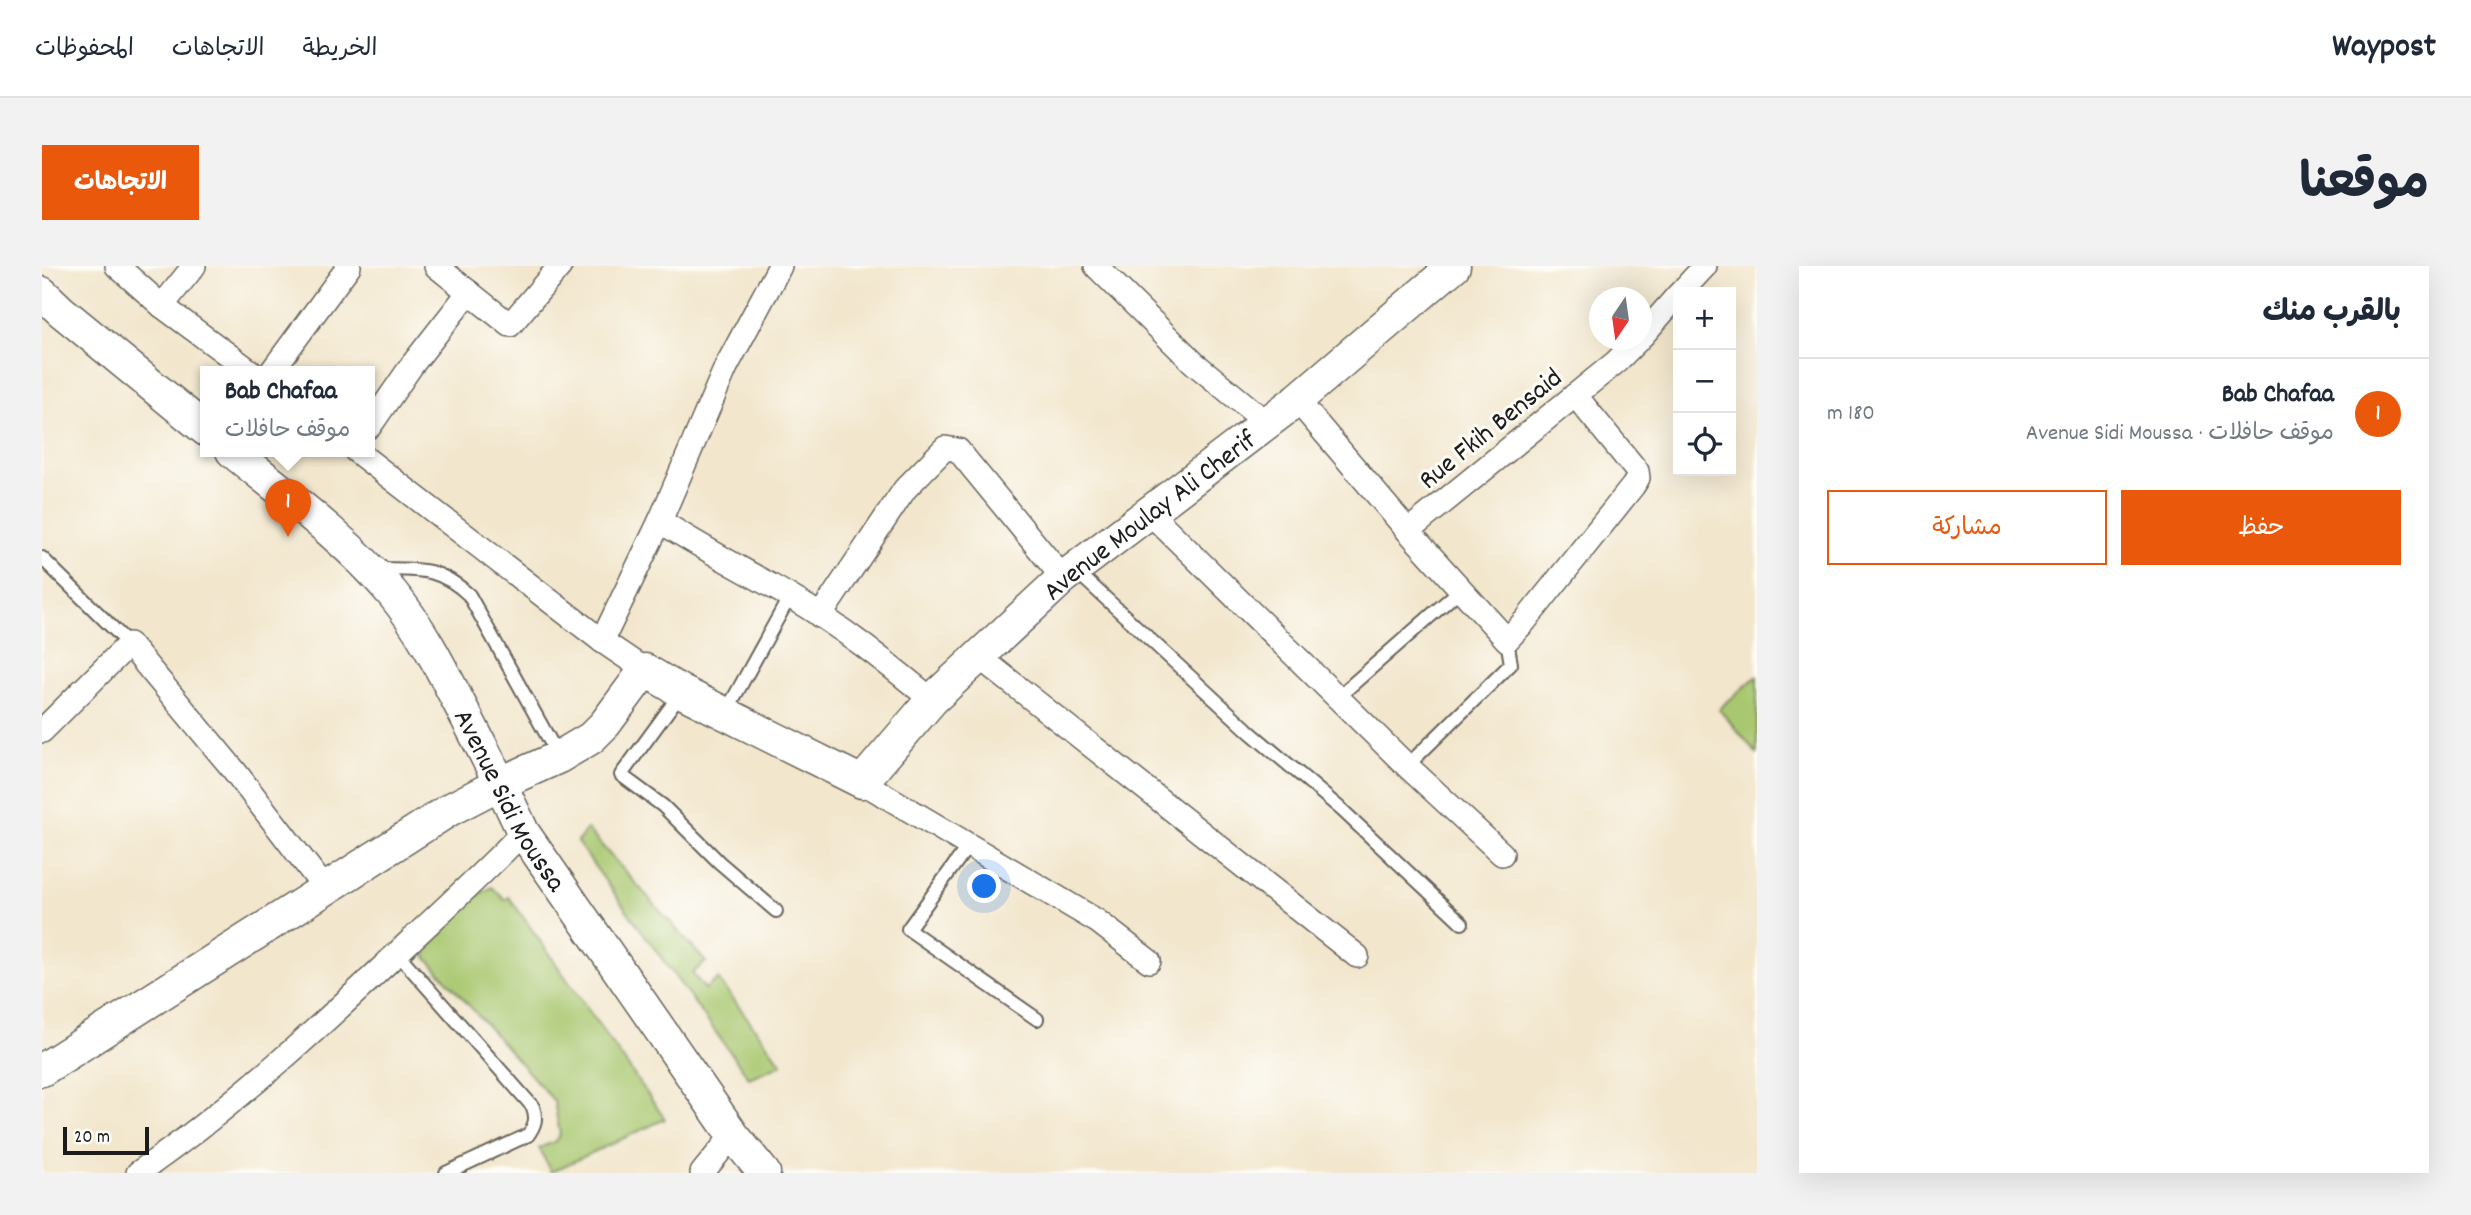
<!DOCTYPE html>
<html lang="ar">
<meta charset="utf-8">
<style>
:root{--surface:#fff;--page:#f2f2f3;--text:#1f2937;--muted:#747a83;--line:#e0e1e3;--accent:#ea580c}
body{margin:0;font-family:Dekko,"Playpen Sans Arabic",sans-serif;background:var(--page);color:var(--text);direction:rtl}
.controls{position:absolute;right:21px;top:21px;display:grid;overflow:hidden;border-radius:0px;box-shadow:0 7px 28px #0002}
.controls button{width:63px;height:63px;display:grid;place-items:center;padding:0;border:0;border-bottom:2px solid var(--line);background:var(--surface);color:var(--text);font:35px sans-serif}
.compass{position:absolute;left:1547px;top:21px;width:63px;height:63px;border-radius:50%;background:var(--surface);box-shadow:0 7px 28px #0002;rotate:193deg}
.scale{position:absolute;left:21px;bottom:18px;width:86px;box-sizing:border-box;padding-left:7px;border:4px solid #1c1c1c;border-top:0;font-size:19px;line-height:24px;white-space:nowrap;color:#1c1c1c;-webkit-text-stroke:5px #fdfcf7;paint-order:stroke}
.you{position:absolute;left:943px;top:621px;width:24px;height:24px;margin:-18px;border:5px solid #fff;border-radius:50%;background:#1a73e8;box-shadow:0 0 0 10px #1a73e833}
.badge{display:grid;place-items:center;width:46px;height:46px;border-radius:50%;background:var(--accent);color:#fff;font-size:23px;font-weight:700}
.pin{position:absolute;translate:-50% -58px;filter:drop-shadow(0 2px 4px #0008)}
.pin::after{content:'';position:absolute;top:37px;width:24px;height:21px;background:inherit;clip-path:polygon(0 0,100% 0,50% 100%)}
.popup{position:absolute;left:158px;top:100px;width:175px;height:91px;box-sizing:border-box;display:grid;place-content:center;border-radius:0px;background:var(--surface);filter:drop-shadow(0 2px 5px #0005);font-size:23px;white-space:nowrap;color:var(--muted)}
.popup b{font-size:26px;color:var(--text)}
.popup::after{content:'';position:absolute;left:50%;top:100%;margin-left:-14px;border:14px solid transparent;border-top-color:var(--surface)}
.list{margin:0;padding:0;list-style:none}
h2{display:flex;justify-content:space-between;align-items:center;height:91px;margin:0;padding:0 28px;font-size:30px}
h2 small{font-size:23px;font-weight:400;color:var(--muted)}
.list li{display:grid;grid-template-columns:46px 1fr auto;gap:21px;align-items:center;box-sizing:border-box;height:112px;padding:0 28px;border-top:2px solid var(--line)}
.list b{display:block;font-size:26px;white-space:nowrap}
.list p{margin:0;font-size:23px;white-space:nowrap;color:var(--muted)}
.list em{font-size:23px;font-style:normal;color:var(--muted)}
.actions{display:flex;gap:14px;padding:21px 28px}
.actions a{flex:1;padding:16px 0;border:2px solid var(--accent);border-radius:0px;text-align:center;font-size:24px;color:var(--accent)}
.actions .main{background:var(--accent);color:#fff}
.icon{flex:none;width:38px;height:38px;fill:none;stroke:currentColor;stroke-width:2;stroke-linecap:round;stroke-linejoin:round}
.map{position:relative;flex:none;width:1715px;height:907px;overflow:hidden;direction:ltr;border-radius:0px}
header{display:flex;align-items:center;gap:42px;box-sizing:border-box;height:98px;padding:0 35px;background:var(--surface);border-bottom:2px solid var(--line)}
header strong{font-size:33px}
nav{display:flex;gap:38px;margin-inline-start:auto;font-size:24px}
.intro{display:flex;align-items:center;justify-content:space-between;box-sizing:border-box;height:168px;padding:0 42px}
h1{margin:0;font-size:49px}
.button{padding:18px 32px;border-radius:0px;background:var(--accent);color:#fff;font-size:24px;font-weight:700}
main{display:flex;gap:42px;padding:0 42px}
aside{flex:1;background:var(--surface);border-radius:0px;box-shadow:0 7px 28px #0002}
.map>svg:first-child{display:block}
.green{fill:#a9c76f;stroke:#627246;stroke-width:2}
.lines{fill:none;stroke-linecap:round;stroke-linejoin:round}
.lane-casing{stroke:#67635a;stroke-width:16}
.street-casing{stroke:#67635a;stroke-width:26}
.secondary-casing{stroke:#67635a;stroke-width:35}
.lane{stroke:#fff;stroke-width:12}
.street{stroke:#fff;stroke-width:23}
.secondary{stroke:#fff;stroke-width:32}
.labels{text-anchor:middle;stroke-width:6;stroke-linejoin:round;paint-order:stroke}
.street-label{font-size:28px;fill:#1c1c1c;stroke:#fdfcf7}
</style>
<header>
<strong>Waypost</strong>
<nav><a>الخريطة</a><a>الاتجاهات</a><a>المحفوظات</a></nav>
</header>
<div class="intro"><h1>موقعنا</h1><a class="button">الاتجاهات</a></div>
<main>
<aside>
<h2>بالقرب منك<small></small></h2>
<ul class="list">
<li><span class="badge">1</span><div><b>Bab Chafaa</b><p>موقف حافلات · Avenue Sidi Moussa</p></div><em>180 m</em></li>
</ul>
<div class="actions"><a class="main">حفظ</a><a>مشاركة</a></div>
</aside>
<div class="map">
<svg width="1715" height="907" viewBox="0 0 1715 907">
<rect width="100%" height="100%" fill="#fdfcf7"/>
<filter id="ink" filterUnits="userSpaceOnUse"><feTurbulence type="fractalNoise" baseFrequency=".0143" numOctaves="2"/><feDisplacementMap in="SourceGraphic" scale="14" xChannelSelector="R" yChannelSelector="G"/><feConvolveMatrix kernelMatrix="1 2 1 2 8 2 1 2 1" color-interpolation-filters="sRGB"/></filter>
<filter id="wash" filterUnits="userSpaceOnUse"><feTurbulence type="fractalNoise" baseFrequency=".00686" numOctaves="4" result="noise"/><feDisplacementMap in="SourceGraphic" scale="28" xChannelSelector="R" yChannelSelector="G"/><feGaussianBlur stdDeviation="1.57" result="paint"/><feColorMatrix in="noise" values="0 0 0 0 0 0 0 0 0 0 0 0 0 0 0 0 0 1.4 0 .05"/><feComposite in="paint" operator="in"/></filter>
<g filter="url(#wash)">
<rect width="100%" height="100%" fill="#f2e6cc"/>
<!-- green -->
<g class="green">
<polygon points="1715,410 1715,488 1677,443"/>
<polygon points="545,563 664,696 650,707 663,723 676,713 740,798 707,812 535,576"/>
<polygon points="450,621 463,634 467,631 623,853 509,906 497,882 512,876 518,869 512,835 384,691 385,684 430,632"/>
</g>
</g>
<g filter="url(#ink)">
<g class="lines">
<!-- lane casing -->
<g class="lane-casing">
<g id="lane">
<polyline points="0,292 87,378"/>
<path d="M 334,303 C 375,304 395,299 427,329 L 517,491"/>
<polyline points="1032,303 1209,467 1300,544 1420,657"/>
<polyline points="639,427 579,509 621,540 677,596 734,645"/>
<polyline points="1296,431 1418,324"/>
<polyline points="684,446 748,330"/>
<polyline points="1365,500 1469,398 1465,374"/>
<polyline points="926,580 866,663 995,753"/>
<path d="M 355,687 L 491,841 C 495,853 493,859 486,869 L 404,907"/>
</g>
</g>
<!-- street casing -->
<g class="street-casing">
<g id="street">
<polyline points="75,0 120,40 208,105"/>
<polyline points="394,0 468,59 518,0"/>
<polyline points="1054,0 1152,97 1225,157"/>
<polyline points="1639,26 1663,0"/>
<polyline points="120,40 152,0"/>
<polyline points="1600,70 1636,29"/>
<polyline points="230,105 307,0"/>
<polyline points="1255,134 1366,265 1465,374 1483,355 1591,220 1596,212 1595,205 1533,129"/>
<polyline points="328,160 370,99 427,26"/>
<polyline points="314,185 560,375 603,404"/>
<polyline points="1107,246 1365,500 1460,588"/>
<path d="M 618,255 C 660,282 704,305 747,330 C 799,360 845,397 890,434"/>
<polyline points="1366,265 1574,96 1596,74"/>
<polyline points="778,350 863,223 903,182 916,184 1021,312"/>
<polyline points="560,375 618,255 684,101 738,0"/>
<polyline points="936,390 1315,690"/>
<polyline points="0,465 87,378 191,503 284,624"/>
<polyline points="820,516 1055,655 1107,695"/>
<path d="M 96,907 C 193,840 280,759 365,678 C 404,641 444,605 481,566"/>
<polyline points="660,907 691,869"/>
</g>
</g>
<!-- secondary casing -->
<g class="secondary-casing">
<g id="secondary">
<polyline points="0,27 19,45 164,164"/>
<path id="s1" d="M 190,185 C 245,230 304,273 350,327 C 378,361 397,398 417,437 C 439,479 461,522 481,566 L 691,869 L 722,907"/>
<path id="s2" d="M 0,804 L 407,544 L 459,517 L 517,491 L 549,472 L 563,458 L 603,404 L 640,426 L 820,516 L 890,434 L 1021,312 L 1255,134 L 1412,0"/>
</g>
</g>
<!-- lane -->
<use href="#lane" class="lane"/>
<!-- street -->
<use href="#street" class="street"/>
<!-- secondary -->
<use href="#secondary" class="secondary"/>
</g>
</g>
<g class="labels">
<!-- street labels -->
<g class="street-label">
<text transform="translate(1447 161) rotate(-39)" y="10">Rue Fkih Bensaid</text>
<text dy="10" stroke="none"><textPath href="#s2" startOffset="1367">Avenue Moulay Ali Cherif</textPath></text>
<text dy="10" stroke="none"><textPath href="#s1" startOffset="453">Avenue Sidi Moussa</textPath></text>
</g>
</g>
</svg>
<div class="controls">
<button>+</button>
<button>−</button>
<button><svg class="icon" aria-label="locate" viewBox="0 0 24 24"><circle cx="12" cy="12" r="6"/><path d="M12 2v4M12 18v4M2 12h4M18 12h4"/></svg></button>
</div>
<svg class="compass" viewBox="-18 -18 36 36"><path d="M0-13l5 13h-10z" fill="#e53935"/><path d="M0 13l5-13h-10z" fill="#747a83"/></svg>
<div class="scale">20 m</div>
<div class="you"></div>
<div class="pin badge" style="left:246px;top:271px">1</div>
<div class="popup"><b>Bab Chafaa</b>موقف حافلات</div>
</div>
</main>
